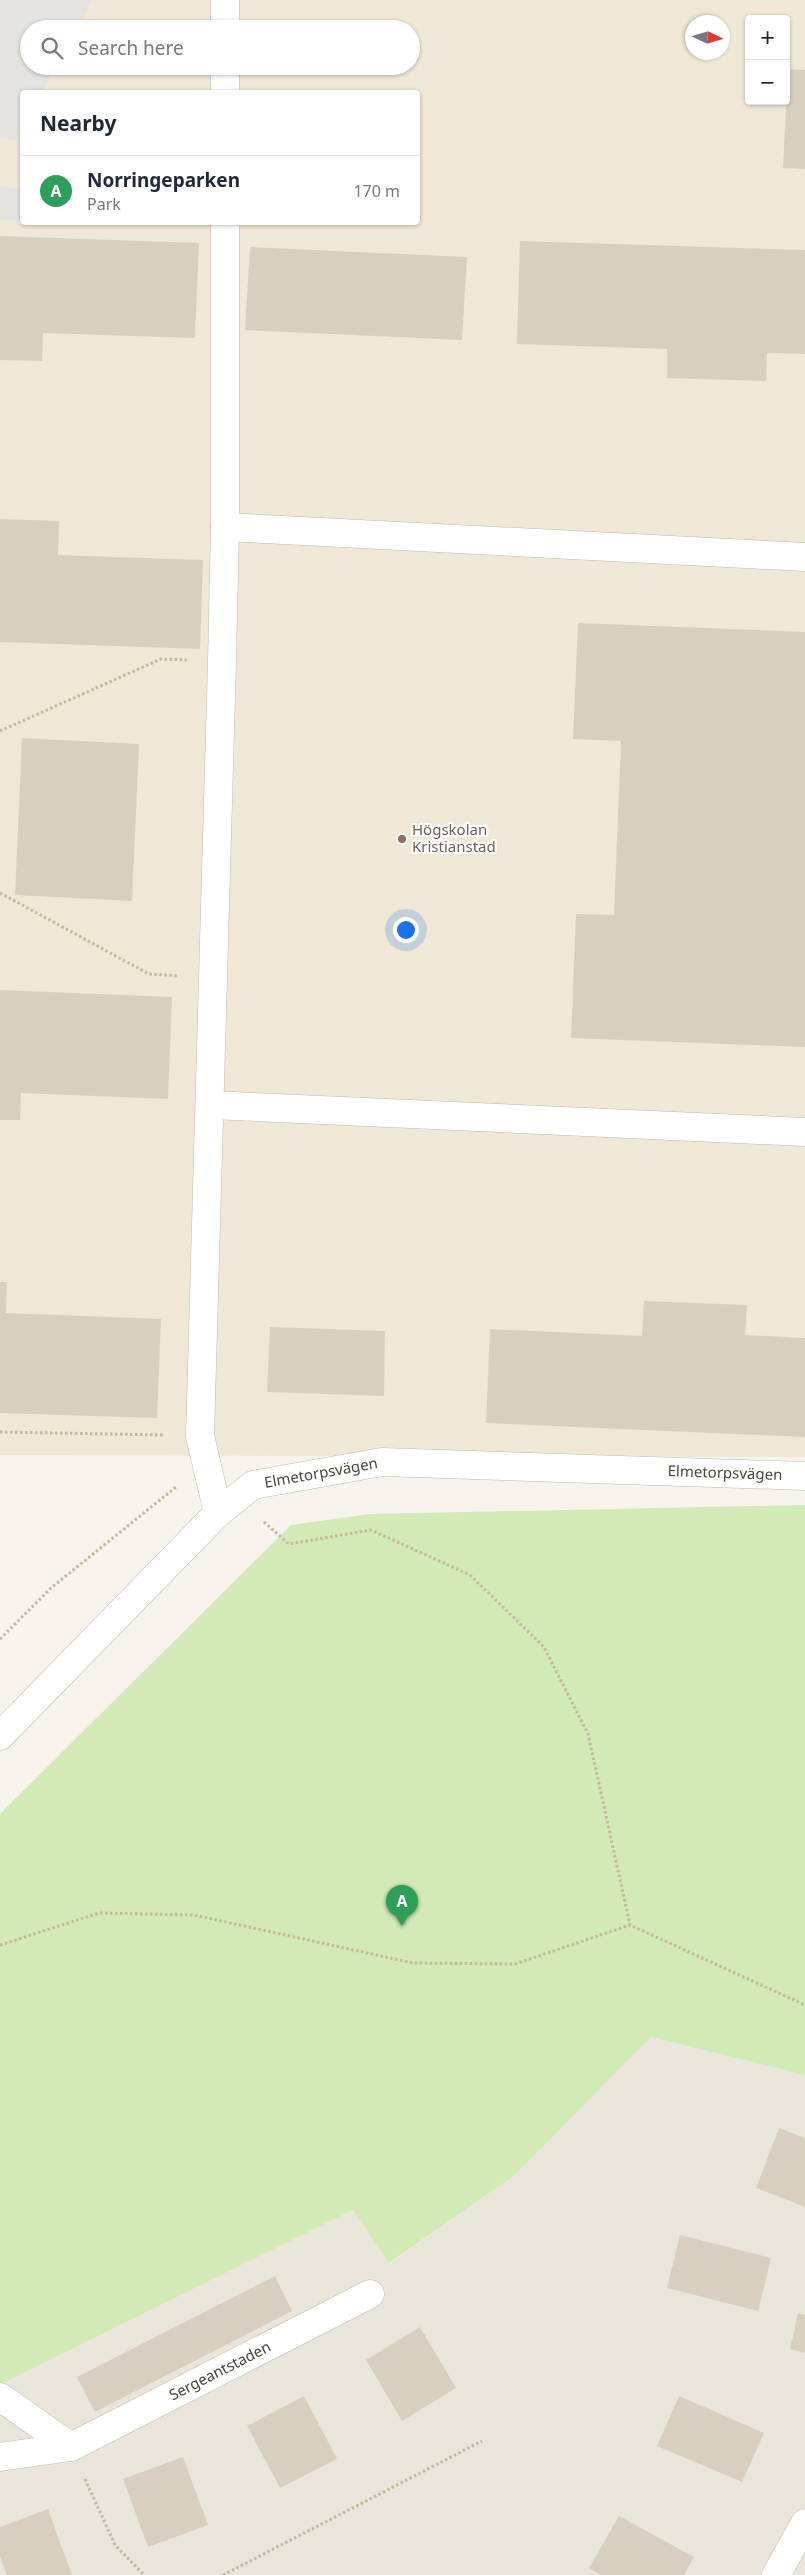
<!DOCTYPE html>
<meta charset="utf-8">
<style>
:root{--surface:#fff;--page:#f2f2f3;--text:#1f2937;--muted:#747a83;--line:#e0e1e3;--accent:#fc3f1d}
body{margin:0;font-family:"Noto Sans",sans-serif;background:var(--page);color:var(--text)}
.controls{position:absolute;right:15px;top:15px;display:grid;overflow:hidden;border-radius:5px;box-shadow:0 1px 4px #0004}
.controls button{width:45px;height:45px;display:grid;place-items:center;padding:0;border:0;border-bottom:1px solid var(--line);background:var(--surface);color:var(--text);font:25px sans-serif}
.compass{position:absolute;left:685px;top:15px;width:45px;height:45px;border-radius:50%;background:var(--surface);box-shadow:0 1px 4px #0004;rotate:94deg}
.you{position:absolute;left:405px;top:929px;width:18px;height:18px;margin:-12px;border:4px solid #fff;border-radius:50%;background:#1a73e8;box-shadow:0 0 0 8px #1a73e833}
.badge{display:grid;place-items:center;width:32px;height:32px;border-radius:50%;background:var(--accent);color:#fff;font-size:16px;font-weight:700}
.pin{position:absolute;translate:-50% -41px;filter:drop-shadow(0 1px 2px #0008)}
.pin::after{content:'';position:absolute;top:26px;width:18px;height:15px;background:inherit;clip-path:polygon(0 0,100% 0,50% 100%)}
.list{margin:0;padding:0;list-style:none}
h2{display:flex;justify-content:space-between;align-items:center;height:65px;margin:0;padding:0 20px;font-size:21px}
h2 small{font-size:16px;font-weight:400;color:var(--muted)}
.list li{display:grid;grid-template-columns:32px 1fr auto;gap:15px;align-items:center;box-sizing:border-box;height:70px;padding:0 20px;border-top:1px solid var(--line)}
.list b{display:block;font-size:19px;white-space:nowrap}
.list p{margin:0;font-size:16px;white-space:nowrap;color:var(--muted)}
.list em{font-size:16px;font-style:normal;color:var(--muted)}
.icon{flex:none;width:28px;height:28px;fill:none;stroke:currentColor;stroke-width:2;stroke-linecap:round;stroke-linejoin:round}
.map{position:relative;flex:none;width:805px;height:2575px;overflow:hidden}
.search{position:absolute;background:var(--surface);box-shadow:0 1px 4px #0004;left:20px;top:20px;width:400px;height:55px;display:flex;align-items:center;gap:12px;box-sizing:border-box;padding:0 18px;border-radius:28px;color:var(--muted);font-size:19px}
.panel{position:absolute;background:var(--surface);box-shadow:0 1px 4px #0004;left:20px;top:90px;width:400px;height:135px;border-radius:5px}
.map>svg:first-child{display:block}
.residential{fill:#eae5da}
.education{fill:#efe8d6;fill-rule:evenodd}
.green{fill:#d2eab5}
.parking{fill:#e5e3e0}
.building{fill:#d8cfc1}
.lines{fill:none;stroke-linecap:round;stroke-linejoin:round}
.minor-casing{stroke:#c2bbae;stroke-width:29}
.path{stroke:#c4b79f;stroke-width:3;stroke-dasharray:2.5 2.5;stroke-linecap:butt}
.minor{stroke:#fff;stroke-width:28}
.education-dot{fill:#8d6e63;stroke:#fff;stroke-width:2}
.labels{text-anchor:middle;stroke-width:4.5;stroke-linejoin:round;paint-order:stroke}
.education-label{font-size:15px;fill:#785e54;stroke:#fff;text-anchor:start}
.street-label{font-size:15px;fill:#4b4439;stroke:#fff}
</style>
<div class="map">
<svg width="805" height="2575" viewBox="0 0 805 2575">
<rect width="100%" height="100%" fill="#f6f3ec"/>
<!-- residential -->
<polygon class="residential" points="651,2037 805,2075 805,2575 0,2575 0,2385 353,2210 390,2263 514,2176"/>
<!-- education -->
<path class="education" d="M 0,0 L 805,0 L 805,1457 L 0,1455 ZM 749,19 L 786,19 L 786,101 L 749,101 ZM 692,22 L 722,22 L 722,52 L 692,52 ZM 29,29 L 411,29 L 411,66 L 29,66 ZM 22,92 L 418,92 L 418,222 L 22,222 Z"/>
<!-- green -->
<polygon class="green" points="805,1505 805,2075 651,2037 514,2176 389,2263 353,2210 0,2385 0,1814 291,1525 370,1514"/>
<!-- parking -->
<g class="parking">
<polygon points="0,0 92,0 77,29 29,29 29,66 56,66 42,92 22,92 22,128 16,140 0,139"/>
<polygon points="0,187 22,188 22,221 0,220"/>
</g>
<!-- building -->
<g class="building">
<polygon points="788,69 805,70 805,169 783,168"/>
<polygon points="0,236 199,243 195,338 43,333 42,361 0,360"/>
<polygon points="520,241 805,250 805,354 767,353 766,381 667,378 667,349 517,344"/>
<polygon points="250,247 467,257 462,340 245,330"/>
<polygon points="0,519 59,521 58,555 203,560 200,649 0,642"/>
<polygon points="578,623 805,632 805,1047 571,1038 576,914 614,915 621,741 573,739"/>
<polygon points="22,738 139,744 132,901 15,895"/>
<polygon points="0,990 172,997 168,1099 21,1093 20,1120 0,1120"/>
<polygon points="0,1282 7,1282 6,1313 161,1319 157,1418 0,1413"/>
<polygon points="644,1301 747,1305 745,1335 805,1338 805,1437 486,1423 490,1329 642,1336"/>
<polygon points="270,1327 385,1331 384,1396 267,1392"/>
<polygon points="779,2128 805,2138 805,2207 756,2188"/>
<polygon points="680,2235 771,2258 758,2311 667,2288"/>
<polygon points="275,2276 292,2311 95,2412 77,2377"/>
<polygon points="798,2313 805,2315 805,2353 790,2349"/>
<polygon points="420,2327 456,2388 402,2421 366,2360"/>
<polygon points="304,2396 337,2459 280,2488 247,2426"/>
<polygon points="679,2396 764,2433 742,2482 657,2446"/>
<polygon points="183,2457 208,2525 148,2547 123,2479"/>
<polygon points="48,2509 72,2575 7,2575 0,2557 0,2527"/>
<polygon points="619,2516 694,2557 684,2575 601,2575 589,2568"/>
</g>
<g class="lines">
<!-- minor casing -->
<g class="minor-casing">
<g id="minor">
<polyline points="225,0 225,29"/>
<polyline points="225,66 225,92"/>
<polyline points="225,527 805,557"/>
<polyline points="211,1105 805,1132"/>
<polyline points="218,1513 200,1436 222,661 225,527 225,222"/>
<polyline points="0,1736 218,1513 253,1485 382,1462 805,1476"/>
<polyline points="0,2397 71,2447"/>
<polyline points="0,2457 71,2447 370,2294"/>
<polyline points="776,2575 805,2523"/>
</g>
</g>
<!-- path -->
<g class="path">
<polyline points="0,731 161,659 187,660"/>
<polyline points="0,893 149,974 179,976"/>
<polyline points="0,1432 164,1435"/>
<polyline points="264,1522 289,1544 371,1530 470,1575 544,1647 588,1734 630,1925"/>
<polyline points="0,1639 51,1588 176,1487"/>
<polyline points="0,1945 99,1913 194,1915 413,1963 515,1964 630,1925 805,2005"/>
<polyline points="85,2479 115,2545 144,2575"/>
<polyline points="223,2575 482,2441"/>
</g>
<!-- minor -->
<use href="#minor" class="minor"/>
</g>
<!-- markers -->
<circle class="education-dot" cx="402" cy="839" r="5"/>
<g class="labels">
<!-- education labels -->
<g class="education-label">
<text x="412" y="835">Högskolan<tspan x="412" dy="17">Kristianstad</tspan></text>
</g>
<!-- street labels -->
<g class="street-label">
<text transform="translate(321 1473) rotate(-10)" y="5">Elmetorpsvägen</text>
<text transform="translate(725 1473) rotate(2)" y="5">Elmetorpsvägen</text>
<text transform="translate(220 2371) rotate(-27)" y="5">Sergeantstaden</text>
</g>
</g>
</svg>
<div class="controls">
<button>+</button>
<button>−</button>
</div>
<svg class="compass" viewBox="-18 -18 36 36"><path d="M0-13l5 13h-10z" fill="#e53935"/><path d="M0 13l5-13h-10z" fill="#747a83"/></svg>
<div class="you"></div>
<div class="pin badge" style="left:402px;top:1926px;background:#2e9e5b">A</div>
<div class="search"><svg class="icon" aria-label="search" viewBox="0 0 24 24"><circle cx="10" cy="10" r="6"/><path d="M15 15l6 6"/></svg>Search here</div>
<section class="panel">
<h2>Nearby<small></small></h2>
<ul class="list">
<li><span class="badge" style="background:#2e9e5b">A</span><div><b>Norringeparken</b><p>Park</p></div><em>170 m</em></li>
</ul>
</section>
</div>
